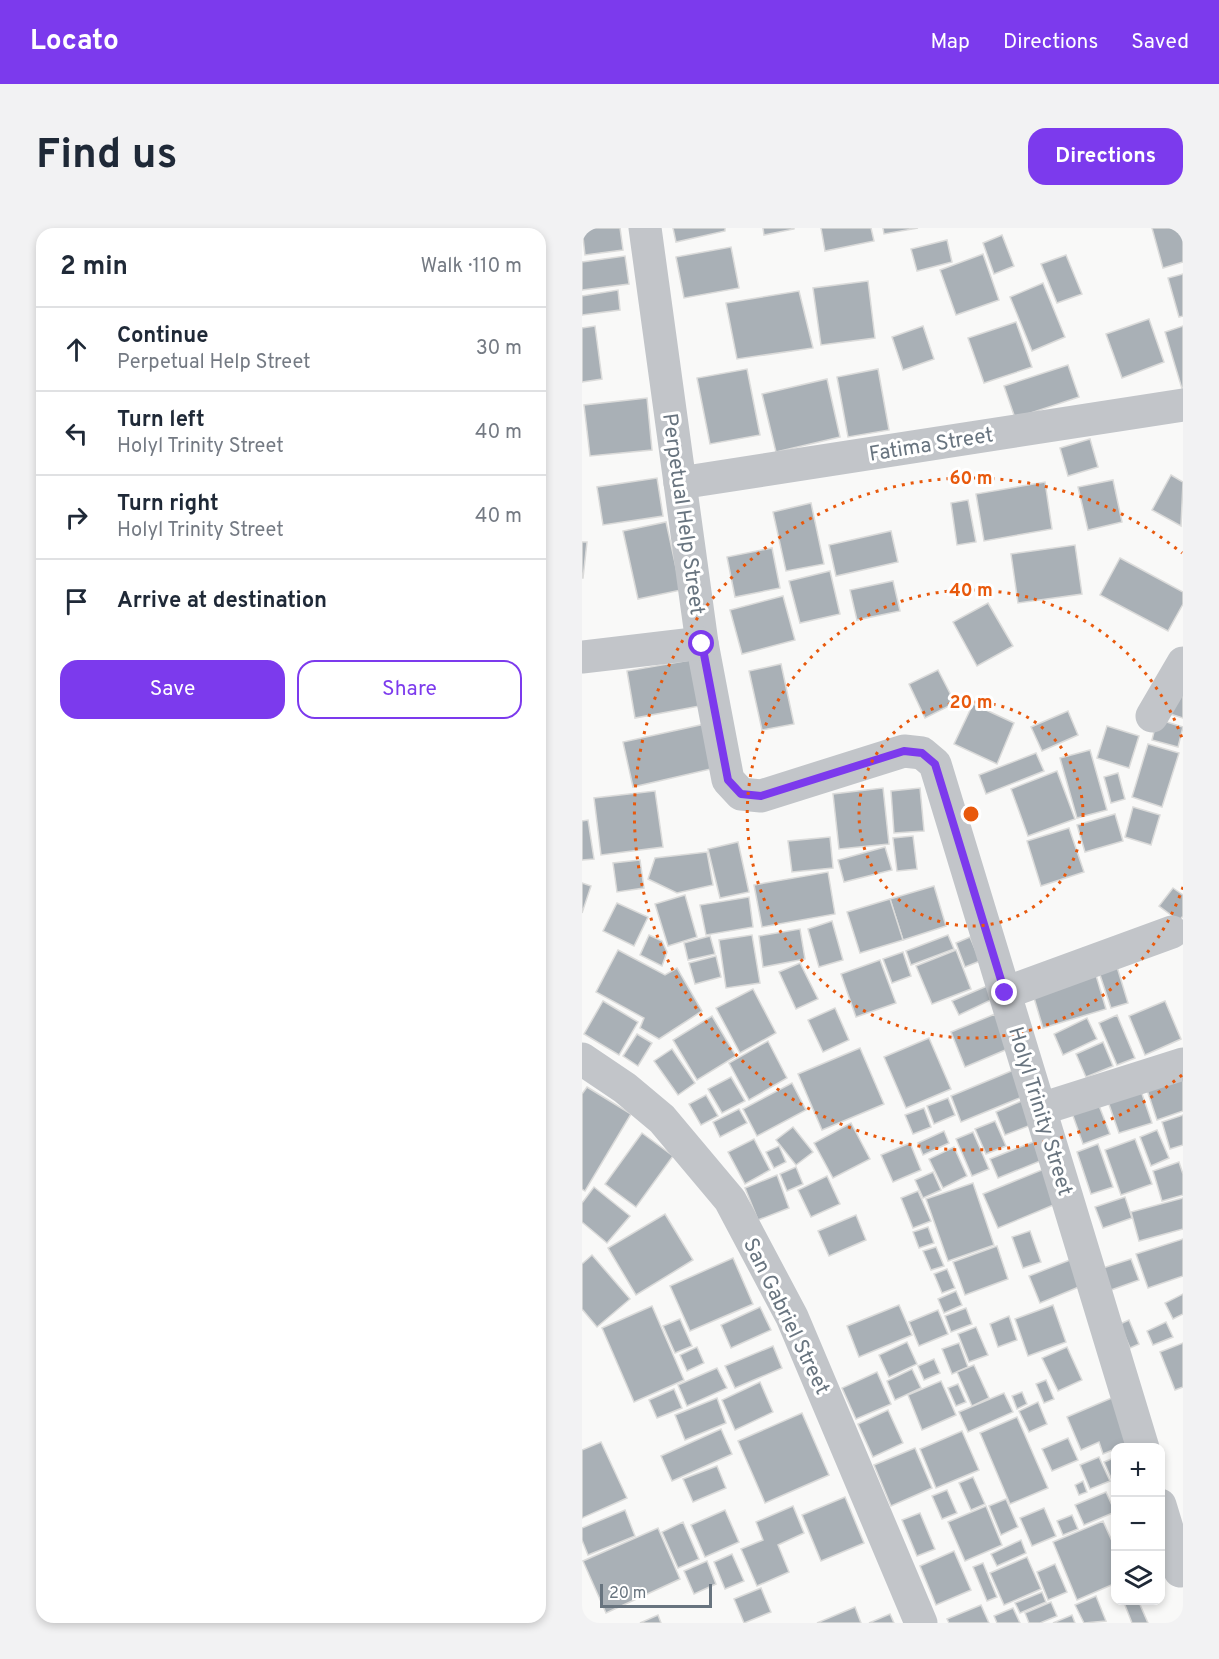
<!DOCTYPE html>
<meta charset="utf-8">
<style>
:root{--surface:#fff;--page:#f2f2f3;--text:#1f2937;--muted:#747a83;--line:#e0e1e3;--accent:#7c3aed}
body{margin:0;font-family:Overpass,sans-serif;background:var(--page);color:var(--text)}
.controls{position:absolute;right:18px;bottom:18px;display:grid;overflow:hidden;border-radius:12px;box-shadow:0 3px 9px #0003}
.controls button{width:54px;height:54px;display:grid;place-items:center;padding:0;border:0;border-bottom:2px solid var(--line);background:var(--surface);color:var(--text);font:30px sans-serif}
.scale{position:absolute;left:18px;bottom:15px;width:112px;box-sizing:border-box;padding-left:6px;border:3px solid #68747f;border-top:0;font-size:16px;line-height:21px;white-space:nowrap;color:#68747f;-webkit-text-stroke:4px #fff;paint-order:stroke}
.stop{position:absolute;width:18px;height:18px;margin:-14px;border:4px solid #7c3aed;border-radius:50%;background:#fff}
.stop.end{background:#7c3aed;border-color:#fff;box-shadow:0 2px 6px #0008}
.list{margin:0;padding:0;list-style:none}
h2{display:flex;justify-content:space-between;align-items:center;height:78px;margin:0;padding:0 24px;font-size:26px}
h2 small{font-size:20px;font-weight:400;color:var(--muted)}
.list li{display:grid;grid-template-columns:39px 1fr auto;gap:18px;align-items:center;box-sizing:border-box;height:84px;padding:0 24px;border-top:2px solid var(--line)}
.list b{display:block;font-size:22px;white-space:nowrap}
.list p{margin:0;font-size:20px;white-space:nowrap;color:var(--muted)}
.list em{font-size:20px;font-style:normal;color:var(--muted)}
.actions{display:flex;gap:12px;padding:18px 24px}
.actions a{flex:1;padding:14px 0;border:2px solid var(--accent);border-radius:18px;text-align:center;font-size:21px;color:var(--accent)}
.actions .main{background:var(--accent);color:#fff}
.icon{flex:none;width:33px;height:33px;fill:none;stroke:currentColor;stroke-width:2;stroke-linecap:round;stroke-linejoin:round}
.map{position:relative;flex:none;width:601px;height:1395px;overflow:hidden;border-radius:18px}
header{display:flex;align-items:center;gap:36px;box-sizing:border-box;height:84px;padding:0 30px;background:var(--accent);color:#fff}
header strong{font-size:28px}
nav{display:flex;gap:33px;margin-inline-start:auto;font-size:21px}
.intro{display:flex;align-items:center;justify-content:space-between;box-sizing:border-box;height:144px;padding:0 36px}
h1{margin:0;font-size:42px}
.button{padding:15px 27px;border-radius:18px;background:var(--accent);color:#fff;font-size:21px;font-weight:700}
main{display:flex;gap:36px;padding:0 36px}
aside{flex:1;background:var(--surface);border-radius:18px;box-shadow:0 3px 9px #0003}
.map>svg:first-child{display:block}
.building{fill:#a9b0b6;stroke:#dbdbda;stroke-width:1.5}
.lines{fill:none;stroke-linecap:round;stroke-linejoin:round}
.minor{stroke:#c2c5c9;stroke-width:33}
.route{stroke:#7c3aed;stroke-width:8}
.ring{fill:none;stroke:#e8590c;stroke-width:3;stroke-dasharray:3 6}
.labels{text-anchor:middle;stroke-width:6;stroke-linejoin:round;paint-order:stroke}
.street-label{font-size:21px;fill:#68747f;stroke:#fff}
.centre{fill:#e8590c;stroke:#fff;stroke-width:3}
.ring-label{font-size:18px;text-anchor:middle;font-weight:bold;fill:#e8590c;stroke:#fff;stroke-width:6;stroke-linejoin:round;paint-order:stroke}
</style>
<header>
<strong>Locato</strong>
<nav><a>Map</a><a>Directions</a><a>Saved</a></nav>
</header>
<div class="intro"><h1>Find us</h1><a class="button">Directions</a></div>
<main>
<aside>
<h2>2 min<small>Walk · 110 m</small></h2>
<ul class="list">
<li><svg class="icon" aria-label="ahead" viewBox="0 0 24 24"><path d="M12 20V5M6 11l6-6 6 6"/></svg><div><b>Continue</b><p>Perpetual Help Street</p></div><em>30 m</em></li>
<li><svg class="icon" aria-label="left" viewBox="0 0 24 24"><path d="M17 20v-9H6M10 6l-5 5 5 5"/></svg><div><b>Turn left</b><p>Holyl Trinity Street</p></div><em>40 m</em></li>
<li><svg class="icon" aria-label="right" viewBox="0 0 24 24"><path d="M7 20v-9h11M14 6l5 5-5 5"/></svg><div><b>Turn right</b><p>Holyl Trinity Street</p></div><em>40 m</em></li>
<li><svg class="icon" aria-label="arrive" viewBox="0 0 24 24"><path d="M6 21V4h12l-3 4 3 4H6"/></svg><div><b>Arrive at destination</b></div></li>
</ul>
<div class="actions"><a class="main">Save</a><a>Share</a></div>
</aside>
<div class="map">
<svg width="601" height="1395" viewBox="0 0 601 1395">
<rect width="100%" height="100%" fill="#f9f9f8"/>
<!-- building -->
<g class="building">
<polygon points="0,0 38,0 41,22 3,27"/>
<polygon points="91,0 143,0 143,3 94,14"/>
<polygon points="181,0 212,0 212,1 182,7"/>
<polygon points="239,0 289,0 292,13 243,23"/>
<polygon points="301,0 336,0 302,6"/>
<polygon points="570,0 601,0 601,34 581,40"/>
<polygon points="420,7 432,38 412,46 401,15"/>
<polygon points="365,12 370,34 335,43 329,21"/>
<polygon points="149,19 157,60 102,70 94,29"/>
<polygon points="401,26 417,72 374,87 358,42"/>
<polygon points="484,27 500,66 475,75 459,36"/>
<polygon points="43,28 47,56 0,62 0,34"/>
<polygon points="601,46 601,88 597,89 586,50"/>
<polygon points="286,53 293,110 239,117 231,60"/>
<polygon points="461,55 483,109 450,123 428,69"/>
<polygon points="36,62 38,82 0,87 0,68"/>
<polygon points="217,63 231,120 155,131 144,75"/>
<polygon points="567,91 582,134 540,150 524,106"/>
<polygon points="434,94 450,139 402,155 386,110"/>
<polygon points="13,98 20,151 0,154 0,100"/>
<polygon points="341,98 352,131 321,142 310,109"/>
<polygon points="601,98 601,164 583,104"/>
<polygon points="486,137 497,169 433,190 422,158"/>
<polygon points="165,141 178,207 128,216 115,150"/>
<polygon points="296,141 307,202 266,209 255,149"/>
<polygon points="245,151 258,209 194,224 180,166"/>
<polygon points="65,170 70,222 8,228 2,177"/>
<polygon points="508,211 516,239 486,248 478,220"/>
<polygon points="589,247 601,254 599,298 570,282"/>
<polygon points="75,250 81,288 21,297 15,259"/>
<polygon points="531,252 540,294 506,302 496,259"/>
<polygon points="463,254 470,301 402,313 394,266"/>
<polygon points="386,272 394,314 375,317 369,275"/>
<polygon points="229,275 242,336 204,343 191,284"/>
<polygon points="84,294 99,362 56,371 41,303"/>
<polygon points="309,303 316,334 254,348 247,317"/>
<polygon points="0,314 5,314 1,350 0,350"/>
<polygon points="493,317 500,366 436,375 429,326"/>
<polygon points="190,320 198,360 153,369 145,329"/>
<polygon points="538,330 601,364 601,376 586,403 518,367"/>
<polygon points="248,343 258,386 218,395 207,353"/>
<polygon points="311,353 318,383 275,392 268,362"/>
<polygon points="201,368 213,412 160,426 148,382"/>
<polygon points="406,375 431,418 395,438 371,394"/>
<polygon points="114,431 123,477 53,490 45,443"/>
<polygon points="199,436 212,496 180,502 167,443"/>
<polygon points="356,442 373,475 343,490 327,456"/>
<polygon points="601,462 601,490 585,485"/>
<polygon points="391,476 432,495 415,536 372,516"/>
<polygon points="486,483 496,507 460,523 449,499"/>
<polygon points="575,491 601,499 596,519 570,512"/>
<polygon points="123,496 133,540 51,559 41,514"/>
<polygon points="525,498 557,508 547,540 515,530"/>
<polygon points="566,516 597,525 580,579 550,569"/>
<polygon points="508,522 525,582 495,590 478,530"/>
<polygon points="454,525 462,543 404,566 397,547"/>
<polygon points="475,543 493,591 446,608 429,561"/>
<polygon points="536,545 543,571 529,575 522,549"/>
<polygon points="301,560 307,616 257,621 251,566"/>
<polygon points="338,560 342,603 312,605 309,563"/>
<polygon points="73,563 81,619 19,627 12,570"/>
<polygon points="551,579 578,587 569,617 543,609"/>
<polygon points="533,586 541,613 503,624 495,597"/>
<polygon points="6,592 12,631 0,632 0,593"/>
<polygon points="487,600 502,644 459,658 445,613"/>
<polygon points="331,608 335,641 315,643 311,610"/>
<polygon points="248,609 251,640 210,644 206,613"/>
<polygon points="156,614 167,664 138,670 126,621"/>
<polygon points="303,619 310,642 262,654 256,632"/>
<polygon points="125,624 131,657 95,665 66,651 73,630"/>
<polygon points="58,632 62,660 35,664 31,635"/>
<polygon points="246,644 253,686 180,699 172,657"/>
<polygon points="0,655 9,658 0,685"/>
<polygon points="352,658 364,698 321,712 308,671"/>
<polygon points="591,660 601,667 601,688 597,693 577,678"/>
<polygon points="103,667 115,709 86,718 73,676"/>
<polygon points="167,669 171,699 124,707 118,677"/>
<polygon points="308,671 321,712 278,725 265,684"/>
<polygon points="35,675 66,689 52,718 21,703"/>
<polygon points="250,693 261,732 237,739 226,701"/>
<polygon points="218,701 223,731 181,739 177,708"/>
<polygon points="67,707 80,713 85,724 80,738 58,727"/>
<polygon points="170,707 178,755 144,760 137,712"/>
<polygon points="366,707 372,721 329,737 324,723"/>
<polygon points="128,708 133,726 106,732 102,715"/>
<polygon points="388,709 398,733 383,739 374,715"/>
<polygon points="36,722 83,747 95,740 120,783 77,811 58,800 62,790 14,764"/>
<polygon points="374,722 389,761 350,776 334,738"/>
<polygon points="321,724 329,748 310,755 301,731"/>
<polygon points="134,728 139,749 113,756 107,735"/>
<polygon points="298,732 314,775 274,789 259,746"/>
<polygon points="218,735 236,771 214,781 197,744"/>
<polygon points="535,739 546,775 529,780 517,744"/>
<polygon points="513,744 524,781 461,800 450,763"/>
<polygon points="405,758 411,771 377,787 370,773"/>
<polygon points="171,761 194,805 158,825 134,780"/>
<polygon points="21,773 56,794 37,827 2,806"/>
<polygon points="583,773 599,811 563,827 547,788"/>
<polygon points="253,780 267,812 241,824 226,792"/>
<polygon points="413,786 428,820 383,839 369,804"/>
<polygon points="535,787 553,830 535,837 517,795"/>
<polygon points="130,788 154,828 115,852 91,812"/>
<polygon points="505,790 515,811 481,827 472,806"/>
<polygon points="55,806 70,815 56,838 41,828"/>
<polygon points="347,810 369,861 324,880 302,829"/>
<polygon points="186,813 205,850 167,872 147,835"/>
<polygon points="521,814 531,838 504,849 494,826"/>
<polygon points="278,820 302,876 240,902 216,846"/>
<polygon points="90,821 113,855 96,867 72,833"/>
<polygon points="434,841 445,867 379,894 369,868"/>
<polygon points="601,842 601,883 575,892 563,856"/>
<polygon points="149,849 163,873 140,885 126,861"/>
<polygon points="210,855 224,882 175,908 161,881"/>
<polygon points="557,857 570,895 537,905 524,868"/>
<polygon points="5,859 49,886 3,963 0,961 0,866"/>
<polygon points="124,867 136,888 119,897 107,876"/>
<polygon points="366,870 373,887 352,896 345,878"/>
<polygon points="444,871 454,895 423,907 414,884"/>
<polygon points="516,875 528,906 501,916 490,885"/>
<polygon points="342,880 349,899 331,906 323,887"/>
<polygon points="157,881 165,895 138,909 131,894"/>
<polygon points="601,887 601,917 588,921 580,894"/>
<polygon points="413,893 424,918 404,926 393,901"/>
<polygon points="269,895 288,931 251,950 232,915"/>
<polygon points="211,899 231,924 214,937 194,912"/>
<polygon points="575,902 587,930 569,938 558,909"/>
<polygon points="362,903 367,915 341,927 336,915"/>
<polygon points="391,904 407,941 390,948 374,911"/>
<polygon points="60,905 91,928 54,979 23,956"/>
<polygon points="461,910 468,929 416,950 408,931"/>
<polygon points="172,911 188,942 163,956 146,924"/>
<polygon points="553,911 570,956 539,967 523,922"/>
<polygon points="328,915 339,942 311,954 299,927"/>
<polygon points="516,916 531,959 509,966 495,924"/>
<polygon points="197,918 204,934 192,940 184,924"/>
<polygon points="372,919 385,948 361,960 347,931"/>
<polygon points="597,934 601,946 601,967 580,973 571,943"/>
<polygon points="214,939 221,956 205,963 198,946"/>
<polygon points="467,939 481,973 416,1000 401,966"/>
<polygon points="351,944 359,962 341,970 333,952"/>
<polygon points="195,947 207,980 176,992 163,960"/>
<polygon points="245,948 258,976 229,989 216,962"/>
<polygon points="391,955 412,1017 366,1033 344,971"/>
<polygon points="12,959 48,988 25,1015 0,994 0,975"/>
<polygon points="336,963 349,993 331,1000 319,970"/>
<polygon points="543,969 550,990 521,1000 513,979"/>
<polygon points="601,970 601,1001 557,1013 549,984"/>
<polygon points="83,986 111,1032 54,1067 26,1020"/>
<polygon points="274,987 284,1012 247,1028 236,1003"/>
<polygon points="346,999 352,1015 337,1020 331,1004"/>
<polygon points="448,1003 459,1034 441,1040 430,1009"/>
<polygon points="601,1011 601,1048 566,1060 554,1026"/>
<polygon points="415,1018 426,1051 383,1067 371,1034"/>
<polygon points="354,1019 362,1038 349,1042 341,1023"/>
<polygon points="10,1027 48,1071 15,1099 0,1081 0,1036"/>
<polygon points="151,1030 171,1076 108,1103 88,1058"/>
<polygon points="493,1030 504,1056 458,1075 447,1048"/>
<polygon points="549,1031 557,1052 529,1062 521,1040"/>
<polygon points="365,1041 373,1060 360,1065 352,1046"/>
<polygon points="374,1063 380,1077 362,1085 356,1071"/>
<polygon points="601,1066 601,1086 591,1091 583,1075"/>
<polygon points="317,1077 330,1107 277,1129 265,1098"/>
<polygon points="471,1077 484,1114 446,1128 433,1091"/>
<polygon points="70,1078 102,1152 52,1174 20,1100"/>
<polygon points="178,1079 189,1102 149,1120 139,1097"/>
<polygon points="384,1080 390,1096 369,1104 363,1088"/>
<polygon points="356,1082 366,1106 337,1118 327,1094"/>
<polygon points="427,1088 435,1112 416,1119 408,1096"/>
<polygon points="98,1091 110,1118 93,1125 81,1098"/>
<polygon points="547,1092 557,1116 548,1120 538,1096"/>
<polygon points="584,1094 591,1109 571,1117 565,1103"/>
<polygon points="394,1099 406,1127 387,1134 376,1106"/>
<polygon points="325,1114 335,1136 307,1149 297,1127"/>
<polygon points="377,1115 386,1139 370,1146 360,1121"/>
<polygon points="601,1115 601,1159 593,1162 578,1124"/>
<polygon points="191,1118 200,1140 153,1160 143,1138"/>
<polygon points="115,1119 122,1135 105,1143 98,1127"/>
<polygon points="485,1119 500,1152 476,1163 460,1130"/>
<polygon points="352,1131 358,1145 342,1152 336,1138"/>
<polygon points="392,1137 407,1170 390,1178 375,1144"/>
<polygon points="135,1140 145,1160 105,1178 96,1157"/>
<polygon points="330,1141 339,1160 313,1172 305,1153"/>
<polygon points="295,1144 309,1176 274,1191 260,1160"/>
<polygon points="464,1152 472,1171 462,1175 454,1156"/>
<polygon points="359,1153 374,1187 340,1202 326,1167"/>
<polygon points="178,1154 191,1184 153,1202 140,1172"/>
<polygon points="376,1156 384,1174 374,1178 366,1160"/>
<polygon points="92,1161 100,1180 75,1190 67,1172"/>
<polygon points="440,1164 445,1176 435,1181 430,1168"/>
<polygon points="422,1165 431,1184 386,1204 377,1184"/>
<polygon points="539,1166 557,1211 521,1226 517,1214 499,1222 485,1189"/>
<polygon points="135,1170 144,1195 103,1212 93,1187"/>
<polygon points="456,1174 465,1196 447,1204 437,1183"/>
<polygon points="306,1182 321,1215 291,1229 276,1196"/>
<polygon points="220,1185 247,1247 183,1275 156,1213"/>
<polygon points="435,1189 466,1260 428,1276 398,1205"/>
<polygon points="139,1201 150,1226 90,1253 79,1228"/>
<polygon points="380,1203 397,1242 354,1260 338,1221"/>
<polygon points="486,1210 496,1232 470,1243 460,1221"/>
<polygon points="19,1214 45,1270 0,1290 0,1222"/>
<polygon points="333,1220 350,1260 309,1278 292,1237"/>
<polygon points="517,1229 528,1253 508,1261 498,1237"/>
<polygon points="534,1229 534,1261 522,1234"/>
<polygon points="135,1238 144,1260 111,1274 101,1251"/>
<polygon points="391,1249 403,1276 389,1282 377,1255"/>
<polygon points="501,1253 505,1264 497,1267 493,1257"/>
<polygon points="365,1262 375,1285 360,1291 350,1268"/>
<polygon points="524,1264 533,1284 502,1297 493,1277"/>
<polygon points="263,1269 282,1315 239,1333 220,1287"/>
<polygon points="424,1271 436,1299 419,1307 407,1278"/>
<polygon points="211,1278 222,1305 196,1317 207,1344 175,1358 159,1321 181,1312 174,1294"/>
<polygon points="404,1278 420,1317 383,1333 366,1294"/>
<polygon points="462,1280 474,1308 450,1318 438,1290"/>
<polygon points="43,1282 53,1308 6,1327 0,1312 0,1300"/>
<polygon points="143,1282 157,1314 123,1329 109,1297"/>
<polygon points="338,1285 353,1321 335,1328 320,1292"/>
<polygon points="490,1287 496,1301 481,1307 475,1293"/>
<polygon points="521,1293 534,1322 534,1355 495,1372 471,1314"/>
<polygon points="101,1294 117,1331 96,1340 80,1304"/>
<polygon points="76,1300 98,1351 24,1385 1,1333"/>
<polygon points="439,1312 444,1325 415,1338 409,1326"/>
<polygon points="372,1323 389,1362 354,1377 338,1338"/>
<polygon points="150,1326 162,1353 143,1361 132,1334"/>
<polygon points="445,1329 459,1361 422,1377 408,1345"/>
<polygon points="125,1333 134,1356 112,1366 102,1343"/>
<polygon points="401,1335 415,1369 405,1373 391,1339"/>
<polygon points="473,1336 485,1364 466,1372 455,1344"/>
<polygon points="179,1360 189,1384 162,1395 152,1371"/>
<polygon points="460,1364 464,1374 438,1385 433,1375"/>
<polygon points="514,1368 524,1393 502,1395 493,1377"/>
<polygon points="541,1372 556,1372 566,1395 550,1395"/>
<polygon points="469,1374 475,1388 458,1395 447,1395 443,1385"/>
<polygon points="399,1377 407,1395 367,1395 365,1391"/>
<polygon points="273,1379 279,1395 235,1395"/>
<polygon points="431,1380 438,1395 415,1395 412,1388"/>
<polygon points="308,1386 312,1395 287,1395"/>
<polygon points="76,1387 79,1395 58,1395"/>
<polygon points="490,1387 493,1395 471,1395"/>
</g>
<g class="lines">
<!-- minor -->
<g class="minor">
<polyline points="63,0 120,415 146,552 159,566 179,568 322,523 340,525 353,536 561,1220"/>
<polyline points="98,255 601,177"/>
<polyline points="0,429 120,415"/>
<polyline points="570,488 601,435"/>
<polyline points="423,765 590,704"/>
<polyline points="0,831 43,860 80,891 148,972 210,1089 339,1395"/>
<polyline points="459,881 601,836"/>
<polyline points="578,1277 598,1343"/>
</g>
</g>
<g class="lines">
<!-- route -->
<polyline class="route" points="120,416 146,552 159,566 179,568 322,523 340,525 353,536 423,765"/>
</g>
<!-- distance rings -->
<g class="ring">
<circle cx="389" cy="586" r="112"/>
<path d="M601 659A224 224 0 1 1 601 513"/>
<path d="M600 847A336 336 0 1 1 600 325"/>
</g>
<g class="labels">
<!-- street labels -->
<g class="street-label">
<text transform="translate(349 216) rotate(-9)" y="7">Fatima Street</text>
<text transform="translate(102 286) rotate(82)" y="7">Perpetual Help Street</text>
<text transform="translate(459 883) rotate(73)" y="7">Holyl Trinity Street</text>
<text transform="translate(205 1088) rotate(64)" y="7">San Gabriel Street</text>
</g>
</g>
<circle cx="389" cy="586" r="9" class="centre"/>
<g class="ring-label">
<text x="389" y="256">60 m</text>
<text x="389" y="368">40 m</text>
<text x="389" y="480">20 m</text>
</g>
</svg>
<div class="controls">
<button>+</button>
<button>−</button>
<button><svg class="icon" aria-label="layers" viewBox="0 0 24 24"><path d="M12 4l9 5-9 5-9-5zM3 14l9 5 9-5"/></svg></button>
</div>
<div class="scale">20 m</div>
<div class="stop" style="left:120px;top:416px"></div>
<div class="stop end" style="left:423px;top:765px"></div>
</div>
</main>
